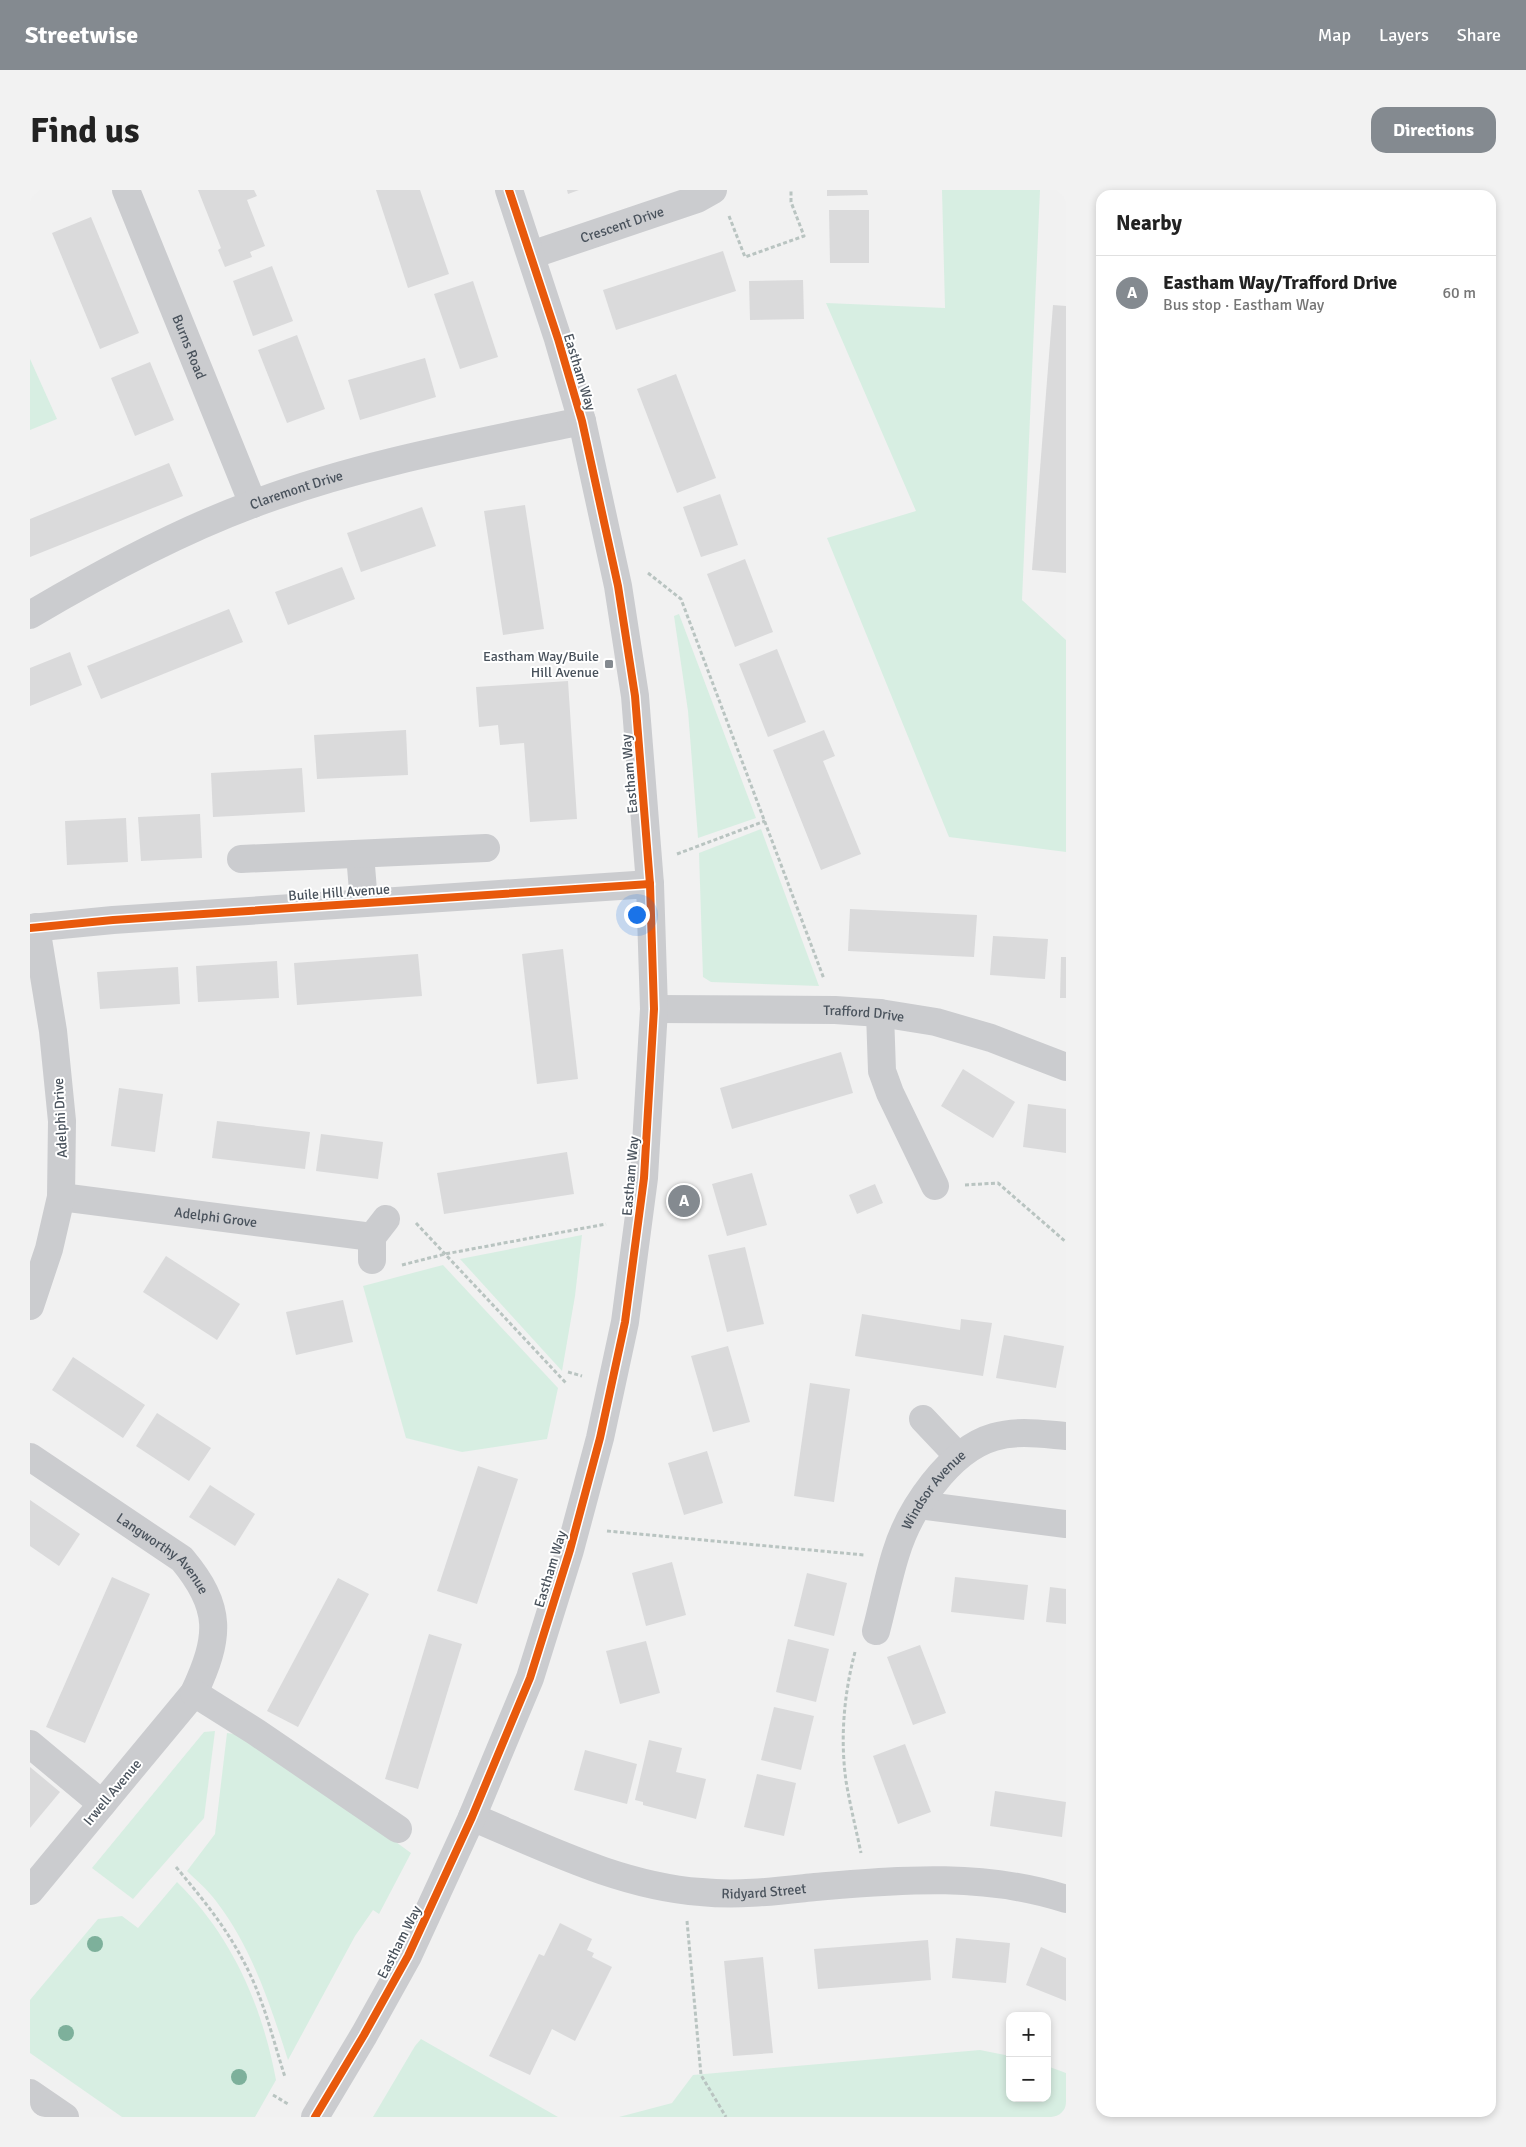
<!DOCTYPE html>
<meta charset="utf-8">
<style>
:root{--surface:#fff;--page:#f2f2f2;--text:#222;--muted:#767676;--line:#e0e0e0;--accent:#848a90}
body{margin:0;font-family:Signika,sans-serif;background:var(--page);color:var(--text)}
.controls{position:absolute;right:15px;bottom:15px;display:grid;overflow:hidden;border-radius:10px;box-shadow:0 2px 8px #0003}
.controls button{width:45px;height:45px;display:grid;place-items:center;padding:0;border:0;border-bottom:1px solid var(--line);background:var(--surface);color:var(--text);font:25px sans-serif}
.you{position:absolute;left:606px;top:724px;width:18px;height:18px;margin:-12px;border:4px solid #fff;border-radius:50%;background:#1a73e8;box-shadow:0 0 0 8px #1a73e833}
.badge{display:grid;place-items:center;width:32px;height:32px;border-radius:50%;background:var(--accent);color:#fff;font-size:16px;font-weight:700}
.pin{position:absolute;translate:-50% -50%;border:2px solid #fff;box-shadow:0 1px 5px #0006}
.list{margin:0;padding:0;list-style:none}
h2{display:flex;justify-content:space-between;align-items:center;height:65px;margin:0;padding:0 20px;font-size:21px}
h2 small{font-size:16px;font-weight:400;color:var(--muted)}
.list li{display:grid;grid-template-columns:32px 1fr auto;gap:15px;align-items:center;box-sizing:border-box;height:75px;padding:0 20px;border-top:1px solid var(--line)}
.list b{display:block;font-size:19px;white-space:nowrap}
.list p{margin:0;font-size:16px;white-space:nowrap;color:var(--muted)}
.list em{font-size:16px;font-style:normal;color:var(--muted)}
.map{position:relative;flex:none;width:1036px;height:1927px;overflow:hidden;border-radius:15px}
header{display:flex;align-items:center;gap:30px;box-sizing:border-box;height:70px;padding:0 25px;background:var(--accent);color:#fff}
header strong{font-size:24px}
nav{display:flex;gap:28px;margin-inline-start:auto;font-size:18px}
.intro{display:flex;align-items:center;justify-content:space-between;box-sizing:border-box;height:120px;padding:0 30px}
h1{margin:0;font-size:35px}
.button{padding:12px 22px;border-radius:15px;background:var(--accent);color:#fff;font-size:18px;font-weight:700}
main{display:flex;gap:30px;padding:0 30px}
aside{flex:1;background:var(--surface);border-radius:15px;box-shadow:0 2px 8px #0003}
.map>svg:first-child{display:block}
.green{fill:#d7eee2}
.building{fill:#dadadb}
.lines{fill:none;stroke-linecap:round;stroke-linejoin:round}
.path{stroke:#b9c4c1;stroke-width:3;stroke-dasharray:4 2.5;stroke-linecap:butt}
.minor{stroke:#cbcccf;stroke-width:28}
.cycleway-casing{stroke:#fff;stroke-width:11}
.cycleway{stroke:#e8590c;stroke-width:8}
.tree{fill:#7db09b}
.poi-dot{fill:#848a90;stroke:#fff;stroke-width:2}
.labels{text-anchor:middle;stroke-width:4;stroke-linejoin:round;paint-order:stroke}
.street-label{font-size:14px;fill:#49525c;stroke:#fff}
.poi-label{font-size:14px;fill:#49525c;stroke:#fff;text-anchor:end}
</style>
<header>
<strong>Streetwise</strong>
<nav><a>Map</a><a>Layers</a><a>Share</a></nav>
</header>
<div class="intro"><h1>Find us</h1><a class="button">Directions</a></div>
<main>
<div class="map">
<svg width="1036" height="1927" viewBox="0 0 1036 1927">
<rect width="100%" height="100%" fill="#f1f1f1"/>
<!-- green -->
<g class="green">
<polygon points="912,0 1010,0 992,410 1036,450 1036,662 919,647 797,348 886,321 796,113 915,118"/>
<polygon points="0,169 27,229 0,240"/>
<polygon points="649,424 726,628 668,648 658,521 644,426"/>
<polygon points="731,639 789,796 681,792 673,787 669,663"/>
<polygon points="552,1045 545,1106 532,1181 430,1069"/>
<polygon points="413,1075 528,1198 517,1249 432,1262 376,1248 333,1096"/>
<polygon points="185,1541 174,1628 103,1709 62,1678 174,1542"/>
<path d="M 197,1543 L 221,1546 L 381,1663 L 349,1724 L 343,1720 L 325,1746 L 258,1870 C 240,1814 222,1758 186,1711 C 178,1700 166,1690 157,1681 L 185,1644 Z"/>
<path d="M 147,1692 C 202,1746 232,1815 246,1890 L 225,1927 L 92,1927 L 0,1863 L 0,1810 L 68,1729 L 92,1726 L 108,1738 Z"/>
<polygon points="391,1849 528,1927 343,1927 385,1856"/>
<polygon points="950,1860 980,1866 980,1908 1017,1908 1017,1876 1036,1883 1036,1927 589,1927 642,1913 663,1885"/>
</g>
<!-- building -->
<g class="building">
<polygon points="168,0 224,0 227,6 217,10 235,56 220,62 222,67 195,77 188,60 191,58"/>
<polygon points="346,0 390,0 419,84 378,98"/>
<polygon points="537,0 549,0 538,4"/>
<polygon points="797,0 837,0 838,5 797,6"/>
<polygon points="799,20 839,20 839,73 800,73"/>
<polygon points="61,27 109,143 70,159 22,43"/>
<polygon points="693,61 706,101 586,140 573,100"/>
<polygon points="242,76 263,131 223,146 203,91"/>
<polygon points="773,90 774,129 720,130 719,91"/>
<polygon points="443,91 468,167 430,179 404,104"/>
<polygon points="1023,115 1036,116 1036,383 1002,380"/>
<polygon points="267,145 295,219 257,233 228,160"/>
<polygon points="395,168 406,207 330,230 318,190"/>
<polygon points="120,172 144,230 105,246 81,188"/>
<polygon points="646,184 686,288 647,303 607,199"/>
<polygon points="139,273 153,306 0,367 0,329"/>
<polygon points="690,304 708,355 671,367 653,317"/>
<polygon points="495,315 514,439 473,445 454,321"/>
<polygon points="392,317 406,356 331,382 317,343"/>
<polygon points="715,369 743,442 705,457 677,384"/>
<polygon points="312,377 325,409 258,435 245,402"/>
<polygon points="199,419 213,452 71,509 57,476"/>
<polygon points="747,459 776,532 738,547 709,474"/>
<polygon points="40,462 52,495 0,516 0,478"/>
<polygon points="538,491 547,629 500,632 494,553 470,555 468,535 449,537 446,497"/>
<polygon points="376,540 378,585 287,589 284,545"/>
<polygon points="794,540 805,566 793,571 831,664 791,680 743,560"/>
<polygon points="272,578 275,622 183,627 181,583"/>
<polygon points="170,624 172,668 111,671 108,627"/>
<polygon points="96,628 98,672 37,675 35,631"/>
<polygon points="820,719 947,725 944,767 818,761"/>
<polygon points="963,746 1018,749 1015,789 960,785"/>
<polygon points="533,759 548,889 507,894 492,764"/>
<polygon points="388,764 392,806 267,815 264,773"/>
<polygon points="1031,767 1036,767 1036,808 1030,808"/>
<polygon points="247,771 249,808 168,812 166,776"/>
<polygon points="148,777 150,814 70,819 67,782"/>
<polygon points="811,862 823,903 702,939 690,898"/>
<polygon points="933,879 985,912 963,948 911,916"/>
<polygon points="89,898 133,904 125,962 81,956"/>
<polygon points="998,914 1036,919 1036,963 993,957"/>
<polygon points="187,931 280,942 275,979 182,968"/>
<polygon points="291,944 353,952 348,989 286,981"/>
<polygon points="537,962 544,1004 414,1024 407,983"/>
<polygon points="722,983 737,1035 697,1046 682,994"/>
<polygon points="845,994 853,1013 827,1024 819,1005"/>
<polygon points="715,1057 734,1134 697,1142 678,1065"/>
<polygon points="136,1066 210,1114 187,1150 113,1102"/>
<polygon points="313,1110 323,1152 266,1165 256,1122"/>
<polygon points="832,1124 930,1140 931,1129 962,1133 953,1186 825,1166"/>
<polygon points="974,1145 1034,1156 1026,1198 966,1188"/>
<polygon points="698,1156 720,1232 683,1242 661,1166"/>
<polygon points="43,1167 115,1215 93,1248 22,1200"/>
<polygon points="780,1193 820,1199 804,1312 764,1306"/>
<polygon points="127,1223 181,1258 159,1291 106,1256"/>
<polygon points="677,1261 693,1313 654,1325 638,1273"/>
<polygon points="448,1276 488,1289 447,1414 407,1401"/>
<polygon points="180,1295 225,1324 205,1356 159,1327"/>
<polygon points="0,1310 50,1344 29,1376 0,1356"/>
<polygon points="642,1372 656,1425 616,1436 602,1383"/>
<polygon points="777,1383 817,1393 804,1446 764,1436"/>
<polygon points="82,1387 120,1404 55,1553 16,1537"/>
<polygon points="925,1387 998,1395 994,1430 921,1422"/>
<polygon points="308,1388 339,1404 268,1537 237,1521"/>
<polygon points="1020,1397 1036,1399 1036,1434 1016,1432"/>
<polygon points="399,1444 432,1454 388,1599 355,1589"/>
<polygon points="758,1449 799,1459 786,1512 746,1502"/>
<polygon points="616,1451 630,1503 590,1514 576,1461"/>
<polygon points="890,1455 916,1523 883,1535 857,1467"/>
<polygon points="744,1517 784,1526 771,1580 731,1570"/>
<polygon points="619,1550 652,1558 646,1582 676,1589 666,1629 613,1615 613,1612 605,1610"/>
<polygon points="875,1554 901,1622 868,1634 843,1566"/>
<polygon points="555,1560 607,1574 597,1614 544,1600"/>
<polygon points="0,1577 30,1602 0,1638"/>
<polygon points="727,1584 766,1593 754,1646 714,1637"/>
<polygon points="965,1601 1036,1612 1032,1647 960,1636"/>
<polygon points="530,1733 562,1749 557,1760 564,1763 562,1767 582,1777 545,1851 522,1839 500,1885 459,1866 509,1764 514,1766"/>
<polygon points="926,1748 980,1753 976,1793 922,1788"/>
<polygon points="898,1750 901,1790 788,1799 784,1759"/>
<polygon points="1011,1757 1036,1768 1036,1811 996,1795"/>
<polygon points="733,1767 743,1863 703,1866 694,1771"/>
</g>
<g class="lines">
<!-- path -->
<g class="path">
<polyline points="699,26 715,67 774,46 761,12 761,0"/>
<polyline points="618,383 651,409 794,789"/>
<polyline points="647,664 735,631"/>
<polyline points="935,995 968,993 1036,1052"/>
<polyline points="386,1033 536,1193"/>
<polyline points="372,1075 415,1064 576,1034"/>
<polyline points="538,1182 552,1186"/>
<polyline points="577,1341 834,1365"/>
<path d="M 825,1462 C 814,1504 810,1548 816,1591 C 820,1615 826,1639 831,1663"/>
<path d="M 146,1677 C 177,1714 204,1747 224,1793 C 237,1823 245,1856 255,1887"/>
<polyline points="657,1731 671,1885 696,1927"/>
<polyline points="243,1905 258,1914"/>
</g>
<!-- minor -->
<g class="minor">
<path id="s1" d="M 96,0 L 223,314"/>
<path id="s2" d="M 501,65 L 667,9 L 683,0"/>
<path id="s3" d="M 0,425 C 71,383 145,343 223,314 C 329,274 441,254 552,231"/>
<polyline points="330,664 334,713"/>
<polyline points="211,669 456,658"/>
<polyline points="0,738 83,730 620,694"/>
<path id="s4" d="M 624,819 L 805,820 L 850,823 L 906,832 L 961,848 L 1036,877"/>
<polyline points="850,823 852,881 860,903 905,996"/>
<path id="s5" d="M 31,1007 L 342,1047"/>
<polyline points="342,1070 342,1047 356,1029"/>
<polyline points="0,1116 19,1059 31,1007 32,931 23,841 6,737"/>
<polyline points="893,1229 928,1266"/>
<path id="s6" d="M 0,1267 L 152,1369 C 193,1418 190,1447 164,1503 L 0,1701"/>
<polyline points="889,1315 1036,1334"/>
<path id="s7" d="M 846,1441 C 853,1415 858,1388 866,1363 C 879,1320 919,1260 964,1247 C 987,1240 1012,1244 1036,1246"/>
<polyline points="164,1503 226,1542 368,1639"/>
<polyline points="0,1554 72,1614"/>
<path id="s8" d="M 442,1627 C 516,1658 590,1696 671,1702 C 709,1706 747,1701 785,1697 C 870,1690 952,1682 1036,1709"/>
<polyline points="0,1903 35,1927"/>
<polyline points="285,1927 334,1845 378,1766 442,1627 500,1488 540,1360 570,1248 595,1132 614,988 624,819 620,694 605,506 588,396 552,231 528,149 479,0"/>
</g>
<!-- cycleway casing -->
<g class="cycleway-casing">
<g id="cycleway">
<polyline points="0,738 83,730 620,694"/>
<polyline points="285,1927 334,1845 378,1766 442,1627 500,1488 540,1360 570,1248 595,1132 614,988 624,819 620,694 605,506 588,396 552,231 528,149 479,0"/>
</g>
</g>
<!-- cycleway -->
<use href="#cycleway" class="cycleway"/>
</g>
<!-- trees -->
<g class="tree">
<circle cx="65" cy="1754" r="8"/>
<circle cx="36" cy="1843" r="8"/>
<circle cx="209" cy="1887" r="8"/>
</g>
<!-- markers -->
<rect class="poi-dot" x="574" y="469" width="10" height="10" rx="2.5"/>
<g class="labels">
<!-- street labels -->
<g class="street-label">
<text dy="5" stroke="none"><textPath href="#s2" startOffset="96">Crescent Drive</textPath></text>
<text dy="5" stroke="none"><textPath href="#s1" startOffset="169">Burns Road</textPath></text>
<text transform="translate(550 182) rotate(73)" y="5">Eastham Way</text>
<text dy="5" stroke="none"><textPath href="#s3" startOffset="295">Claremont Drive</textPath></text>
<text transform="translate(599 584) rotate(-95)" y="5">Eastham Way</text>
<text transform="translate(309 702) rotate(-4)" y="5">Buile Hill Avenue</text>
<text dy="5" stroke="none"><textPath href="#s4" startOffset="210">Trafford Drive</textPath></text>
<text transform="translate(30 928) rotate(-93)" y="5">Adelphi Drive</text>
<text transform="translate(600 986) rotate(-85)" y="5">Eastham Way</text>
<text dy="5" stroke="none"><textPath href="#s5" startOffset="156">Adelphi Grove</textPath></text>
<text dy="5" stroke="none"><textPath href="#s7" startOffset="155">Windsor Avenue</textPath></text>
<text dy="5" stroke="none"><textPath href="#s6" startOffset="165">Langworthy Avenue</textPath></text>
<text transform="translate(520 1379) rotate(-73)" y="5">Eastham Way</text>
<text transform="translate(82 1602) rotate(-50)" y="5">Irwell Avenue</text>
<text dy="5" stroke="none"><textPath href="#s8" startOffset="305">Ridyard Street</textPath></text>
<text transform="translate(369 1752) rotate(-63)" y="5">Eastham Way</text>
</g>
<!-- poi labels -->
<g class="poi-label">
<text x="569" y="471">Eastham Way/Buile<tspan x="569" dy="16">Hill Avenue</tspan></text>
</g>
</g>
</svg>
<div class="controls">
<button>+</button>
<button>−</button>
</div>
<div class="you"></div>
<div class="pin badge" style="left:654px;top:1011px">A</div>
</div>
<aside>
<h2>Nearby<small></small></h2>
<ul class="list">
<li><span class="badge">A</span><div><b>Eastham Way/Trafford Drive</b><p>Bus stop · Eastham Way</p></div><em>60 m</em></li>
</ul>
</aside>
</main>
